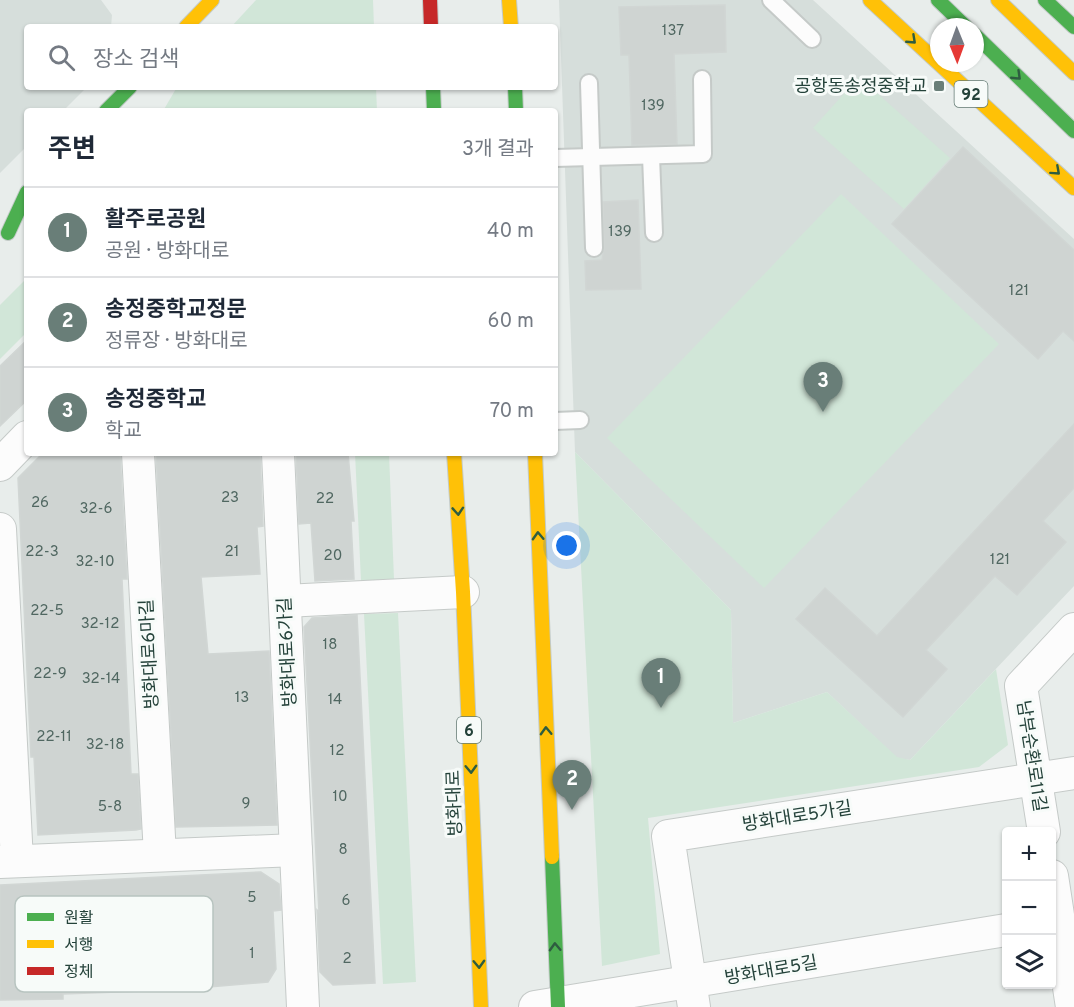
<!DOCTYPE html>
<html lang="ko">
<meta charset="utf-8">
<style>
:root{--surface:#fff;--page:#f2f2f3;--text:#1f2937;--muted:#747a83;--line:#e0e1e3;--accent:#697e78}
body{margin:0;font-family:Overpass,"Noto Sans KR",sans-serif;background:var(--page);color:var(--text)}
.controls{position:absolute;right:18px;bottom:18px;display:grid;overflow:hidden;border-radius:6px;box-shadow:0 2px 4px #0004}
.controls button{width:54px;height:54px;display:grid;place-items:center;padding:0;border:0;border-bottom:2px solid var(--line);background:var(--surface);color:var(--text);font:30px sans-serif}
.compass{position:absolute;left:930px;top:18px;width:54px;height:54px;border-radius:50%;background:var(--surface);box-shadow:0 2px 4px #0004;rotate:179deg}
.you{position:absolute;left:567px;top:546px;width:21px;height:21px;margin:-15px;border:4px solid #fff;border-radius:50%;background:#1a73e8;box-shadow:0 0 0 9px #1a73e833}
.badge{display:grid;place-items:center;width:39px;height:39px;border-radius:50%;background:var(--accent);color:#fff;font-size:20px;font-weight:700}
.pin{position:absolute;translate:-50% -50px;filter:drop-shadow(0 2px 3px #0008)}
.pin::after{content:'';position:absolute;top:32px;width:21px;height:18px;background:inherit;clip-path:polygon(0 0,100% 0,50% 100%)}
.list{margin:0;padding:0;list-style:none}
h2{display:flex;justify-content:space-between;align-items:center;height:78px;margin:0;padding:0 24px;font-size:26px}
h2 small{font-size:20px;font-weight:400;color:var(--muted)}
.list li{display:grid;grid-template-columns:39px 1fr auto;gap:18px;align-items:center;box-sizing:border-box;height:90px;padding:0 24px;border-top:2px solid var(--line)}
.list b{display:block;font-size:22px;white-space:nowrap}
.list p{margin:0;font-size:20px;white-space:nowrap;color:var(--muted)}
.list em{font-size:20px;font-style:normal;color:var(--muted)}
.icon{flex:none;width:33px;height:33px;fill:none;stroke:currentColor;stroke-width:2;stroke-linecap:round;stroke-linejoin:round}
.map{position:relative;flex:none;width:1074px;height:1007px;overflow:hidden}
.search{position:absolute;background:var(--surface);box-shadow:0 2px 4px #0004;left:24px;top:24px;width:534px;height:66px;display:flex;align-items:center;gap:15px;box-sizing:border-box;padding:0 21px;border-radius:6px;color:var(--muted);font-size:22px}
.panel{position:absolute;background:var(--surface);box-shadow:0 2px 4px #0004;left:24px;top:108px;width:534px;height:348px;border-radius:6px}
.map>svg:first-child{display:block}
.built{fill:#d6dedb}
.green{fill:#d1e6d8}
.building{fill:#cfd4d2;stroke:#d1d6d4;stroke-width:1.5}
.lines{fill:none;stroke-linecap:round;stroke-linejoin:round}
.lane-casing{stroke:#c5cac8;stroke-width:20}
.street-casing{stroke:#c5cac8;stroke-width:34}
.fast-casing{stroke:#c3cbc8;stroke-width:16}
.slow-casing{stroke:#c3cbc8;stroke-width:16}
.jam-casing{stroke:#c3cbc8;stroke-width:16}
.lane{stroke:#fcfcfc;stroke-width:16}
.street{stroke:#fcfcfc;stroke-width:32}
.fast{stroke:#4caf50;stroke-width:14}
.slow{stroke:#ffc107;stroke-width:14}
.jam{stroke:#c62828;stroke-width:14}
.oneway{stroke:#2e5d40}
.poi-dot{fill:#697e78;stroke:#f7fbf9;stroke-width:2}
.labels{text-anchor:middle;stroke-width:6;stroke-linejoin:round;paint-order:stroke}
.number-label{font-size:15px;fill:#506761}
.shield{fill:#f7fbf9;stroke:#637a73;stroke-width:1.5}
.shield-label{font-size:16px;font-weight:bold;fill:#24423a}
.poi-label{font-size:18px;fill:#24423a;stroke:#f7fbf9;text-anchor:end}
.street-label{font-size:18px;fill:#24423a;stroke:#f7fbf9}
.key{fill:#f7fbf9;stroke:#b8c4c0;stroke-width:1.5}
.key-label{font-size:16px;fill:#24423a}
</style>
<div class="map">
<svg width="1074" height="1007" viewBox="0 0 1074 1007">
<rect width="100%" height="100%" fill="#e8edeb"/>
<!-- built -->
<g class="built">
<polygon points="0,0 101,0 112,15 111,27 27,27 27,87 87,87 63,111 27,111 27,146 0,173"/>
<polygon points="559,0 813,0 1074,239 1074,586 910,760 897,758 827,692 733,723 731,610 575,452"/>
</g>
<!-- green -->
<g class="green">
<polygon points="256,0 373,0 374,27 231,27"/>
<polygon points="859,77 950,158 904,209 813,128"/>
<polygon points="177,87 376,87 377,111 163,111"/>
<polygon points="841,194 999,344 764,588 607,438"/>
<polygon points="27,278 27,332 0,359 0,305"/>
<polygon points="575,452 731,610 733,723 827,692 897,757 910,760 996,669 1008,745 979,767 648,818 660,954 602,966"/>
<polygon points="355,453 389,453 394,579 361,581"/>
<polygon points="398,613 416,982 383,984 364,614"/>
</g>
<!-- building -->
<g class="building">
<polygon points="725,5 726,52 674,54 677,144 632,145 629,55 621,55 619,7"/>
<polygon points="963,147 1074,250 1074,341 1063,331 1038,359 892,224"/>
<polygon points="638,200 641,289 586,290 585,261 602,260 604,248 603,202"/>
<polygon points="27,340 27,400 0,426 0,366"/>
<polygon points="1074,424 1074,488 1043,521 1066,542 1017,595 995,576 926,650 947,669 903,717 796,619 825,588 877,636"/>
<polygon points="43,453 120,453 127,579 122,579 131,774 138,774 141,829 136,830 38,835 34,757 31,757 18,478"/>
<polygon points="156,453 260,453 263,526 257,527 260,574 201,577 208,654 269,651 277,825 176,827"/>
<polygon points="296,453 348,453 354,521 351,521 354,579 315,581 311,523 299,524"/>
<polygon points="357,615 375,983 333,985 320,972 317,910 319,912 304,627 312,618"/>
<polygon points="261,872 279,884 281,910 273,911 276,969 268,982 173,990 63,994 63,999 0,1000 0,885"/>
</g>
<g class="lines">
<!-- lane casing -->
<g class="lane-casing">
<g id="lane">
<polyline points="771,0 812,39"/>
<polyline points="589,83 594,248"/>
<polyline points="651,156 654,233"/>
<polyline points="555,158 703,154 702,79"/>
<polyline points="555,421 580,420"/>
</g>
</g>
<!-- street casing -->
<g class="street-casing">
<g id="street">
<polyline points="138,453 160,855"/>
<polyline points="278,453 303,1007"/>
<polyline points="0,465 27,437"/>
<polyline points="0,529 17,861"/>
<polyline points="285,601 463,592"/>
<polyline points="1044,832 1021,686 1074,629"/>
<polyline points="0,862 296,850"/>
<polyline points="1052,876 1072,1007"/>
<polyline points="535,1007 1006,930"/>
<polyline points="694,1007 668,836 1074,773"/>
</g>
</g>
<!-- fast casing -->
<g class="fast-casing">
<g id="fast">
<polyline points="938,0 966,27"/>
<polyline points="1045,0 1074,27"/>
<polyline points="975,35 1074,131"/>
<polyline points="433,87 434,111"/>
<polyline points="515,87 516,111"/>
<polyline points="106,111 130,87"/>
<polyline points="8,233 27,192"/>
<polyline points="552,857 558,1007"/>
</g>
</g>
<!-- slow casing -->
<g class="slow-casing">
<g id="slow">
<polyline points="509,0 511,27"/>
<polyline points="870,0 1074,188"/>
<polyline points="998,0 1074,73"/>
<polyline points="186,27 212,0"/>
<polyline points="454,453 463,592 481,1007"/>
<polyline points="535,453 552,857"/>
</g>
</g>
<!-- jam casing -->
<g class="jam-casing">
<polyline id="jam" points="430,0 431,27"/>
</g>
<!-- lane -->
<use href="#lane" class="lane"/>
<!-- street -->
<use href="#street" class="street"/>
<!-- fast -->
<use href="#fast" class="fast"/>
<!-- slow -->
<use href="#slow" class="slow"/>
<!-- jam -->
<use href="#jam" class="jam"/>
</g>
<!-- one-way arrows -->
<defs><path id="oneway-chevron" d="M-2-3.5L2.5 0L-2 3.5" fill="none" stroke-width="1.6" stroke-linecap="round" stroke-linejoin="round" transform="scale(1.5)"/></defs>
<g class="oneway">
<use href="#oneway-chevron" transform="translate(912 40) rotate(43)"/>
<use href="#oneway-chevron" transform="translate(1017 76) rotate(44)"/>
<use href="#oneway-chevron" transform="translate(1056 171) rotate(42)"/>
<use href="#oneway-chevron" transform="translate(458 511) rotate(86)"/>
<use href="#oneway-chevron" transform="translate(538 536) rotate(-92)"/>
<use href="#oneway-chevron" transform="translate(546 731) rotate(-92)"/>
<use href="#oneway-chevron" transform="translate(471 769) rotate(88)"/>
<use href="#oneway-chevron" transform="translate(555 947) rotate(-92)"/>
<use href="#oneway-chevron" transform="translate(479 964) rotate(88)"/>
</g>
<!-- markers -->
<rect class="poi-dot" x="933" y="80" width="12" height="12" rx="3"/>
<g class="labels">
<!-- number labels -->
<g class="number-label">
<text x="673" y="35">137</text>
<text x="653" y="110">139</text>
<text x="620" y="236">139</text>
<text x="1019" y="295">121</text>
<text x="230" y="502">23</text>
<text x="325" y="503">22</text>
<text x="40" y="507">26</text>
<text x="96" y="513">32-6</text>
<text x="42" y="556">22-3</text>
<text x="232" y="556">21</text>
<text x="333" y="560">20</text>
<text x="1000" y="564">121</text>
<text x="95" y="566">32-10</text>
<text x="47" y="615">22-5</text>
<text x="100" y="628">32-12</text>
<text x="330" y="649">18</text>
<text x="50" y="678">22-9</text>
<text x="101" y="683">32-14</text>
<text x="242" y="702">13</text>
<text x="335" y="704">14</text>
<text x="54" y="741">22-11</text>
<text x="105" y="749">32-18</text>
<text x="337" y="755">12</text>
<text x="340" y="801">10</text>
<text x="246" y="808">9</text>
<text x="110" y="811">5-8</text>
<text x="343" y="854">8</text>
<text x="252" y="902">5</text>
<text x="346" y="905">6</text>
<text x="252" y="958">1</text>
<text x="347" y="963">2</text>
</g>
<!-- shield labels -->
<g class="shield">
<rect x="954.5" y="81" width="33" height="26" rx="4.5"/>
<rect x="457" y="717" width="24" height="26" rx="4.5"/>
</g>
<g class="shield-label">
<text x="971" y="100">92</text>
<text x="469" y="736">6</text>
</g>
<!-- poi labels -->
<g class="poi-label">
<text x="927" y="92">공항동송정중학교</text>
</g>
<!-- street labels -->
<g class="street-label">
<text transform="translate(287 652) rotate(-93)" y="6">방화대로6가길</text>
<text transform="translate(149 654) rotate(-93)" y="6">방화대로6마길</text>
<text transform="translate(1032 756) rotate(81)" y="6">남부순환로11길</text>
<text transform="translate(454 803) rotate(-92)" y="6">방화대로</text>
<text transform="translate(797 816) rotate(-9)" y="6">방화대로5가길</text>
<text transform="translate(771 970) rotate(-10)" y="6">방화대로5길</text>
</g>
</g>
<!-- legend -->
<rect x="15" y="896" width="198" height="96" rx="9" class="key"/>
<rect x="27" y="913" width="27" height="8" fill="#4caf50"/>
<rect x="27" y="940" width="27" height="8" fill="#ffc107"/>
<rect x="27" y="967" width="27" height="8" fill="#c62828"/>
<g class="key-label">
<text x="64" y="923">원활</text>
<text x="64" y="950">서행</text>
<text x="64" y="977">정체</text>
</g>
</svg>
<div class="controls">
<button>+</button>
<button>−</button>
<button><svg class="icon" aria-label="layers" viewBox="0 0 24 24"><path d="M12 4l9 5-9 5-9-5zM3 14l9 5 9-5"/></svg></button>
</div>
<svg class="compass" viewBox="-18 -18 36 36"><path d="M0-13l5 13h-10z" fill="#e53935"/><path d="M0 13l5-13h-10z" fill="#747a83"/></svg>
<div class="you"></div>
<div class="pin badge" style="left:661px;top:708px">1</div>
<div class="pin badge" style="left:572px;top:810px">2</div>
<div class="pin badge" style="left:823px;top:412px">3</div>
<div class="search"><svg class="icon" aria-label="search" viewBox="0 0 24 24"><circle cx="10" cy="10" r="6"/><path d="M15 15l6 6"/></svg>장소 검색</div>
<section class="panel">
<h2>주변<small>3개 결과</small></h2>
<ul class="list">
<li><span class="badge">1</span><div><b>활주로공원</b><p>공원 · 방화대로</p></div><em>40 m</em></li>
<li><span class="badge">2</span><div><b>송정중학교정문</b><p>정류장 · 방화대로</p></div><em>60 m</em></li>
<li><span class="badge">3</span><div><b>송정중학교</b><p>학교</p></div><em>70 m</em></li>
</ul>
</section>
</div>
